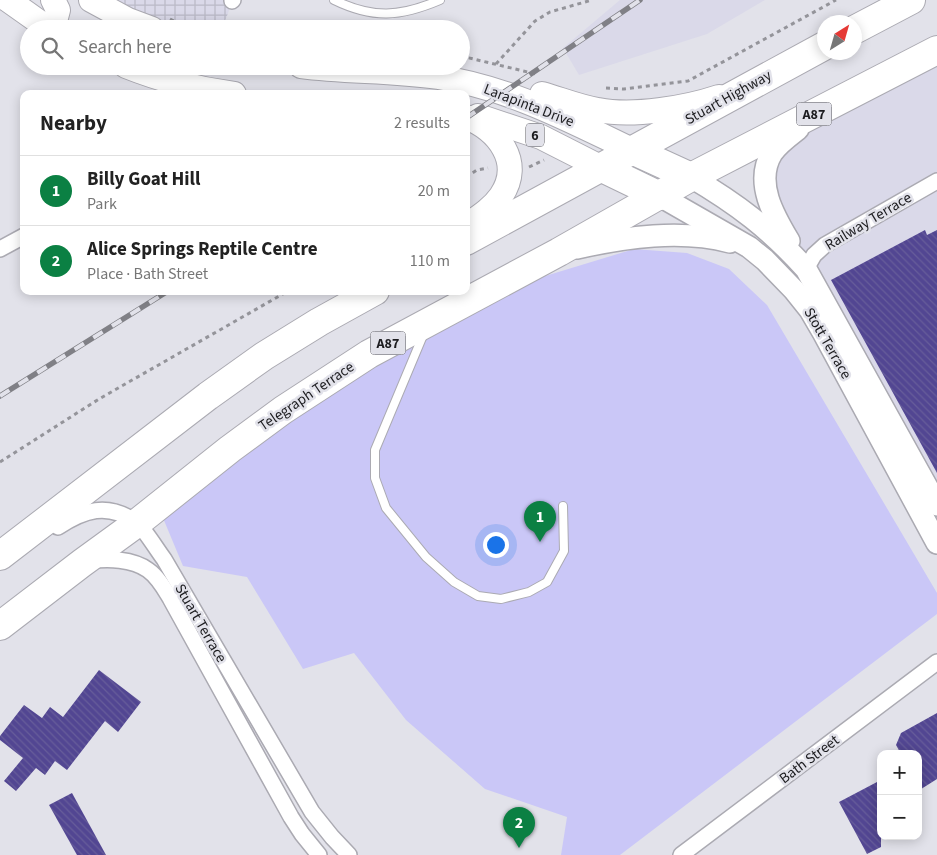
<!DOCTYPE html>
<meta charset="utf-8">
<style>
:root{--surface:#fff;--page:#f6f6f6;--text:#222;--muted:#767676;--line:#e0e0e0;--accent:#0b8043}
body{margin:0;font-family:"Source Sans 3",sans-serif;background:var(--page);color:var(--text)}
.controls{position:absolute;right:15px;bottom:15px;display:grid;overflow:hidden;border-radius:10px;box-shadow:0 2px 12px #0003}
.controls button{width:45px;height:45px;display:grid;place-items:center;padding:0;border:0;border-bottom:1px solid var(--line);background:var(--surface);color:var(--text);font:25px sans-serif}
.compass{position:absolute;left:817px;top:15px;width:45px;height:45px;border-radius:50%;background:var(--surface);box-shadow:0 2px 12px #0003;rotate:37deg}
.you{position:absolute;left:495px;top:544px;width:18px;height:18px;margin:-12px;border:4px solid #fff;border-radius:50%;background:#1a73e8;box-shadow:0 0 0 8px #1a73e833}
.badge{display:grid;place-items:center;width:32px;height:32px;border-radius:50%;background:var(--accent);color:#fff;font-size:16px;font-weight:700}
.pin{position:absolute;translate:-50% -41px;filter:drop-shadow(0 1px 2px #0008)}
.pin::after{content:'';position:absolute;top:26px;width:18px;height:15px;background:inherit;clip-path:polygon(0 0,100% 0,50% 100%)}
.list{margin:0;padding:0;list-style:none}
h2{display:flex;justify-content:space-between;align-items:center;height:65px;margin:0;padding:0 20px;font-size:21px}
h2 small{font-size:16px;font-weight:400;color:var(--muted)}
.list li{display:grid;grid-template-columns:32px 1fr auto;gap:15px;align-items:center;box-sizing:border-box;height:70px;padding:0 20px;border-top:1px solid var(--line)}
.list b{display:block;font-size:19px;white-space:nowrap}
.list p{margin:0;font-size:16px;white-space:nowrap;color:var(--muted)}
.list em{font-size:16px;font-style:normal;color:var(--muted)}
.icon{flex:none;width:28px;height:28px;fill:none;stroke:currentColor;stroke-width:2;stroke-linecap:round;stroke-linejoin:round}
.map{position:relative;flex:none;width:937px;height:855px;overflow:hidden}
.search{position:absolute;background:var(--surface);box-shadow:0 2px 12px #0003;left:20px;top:20px;width:450px;height:55px;display:flex;align-items:center;gap:12px;box-sizing:border-box;padding:0 18px;border-radius:28px;color:var(--muted);font-size:19px}
.panel{position:absolute;background:var(--surface);box-shadow:0 2px 12px #0003;left:20px;top:90px;width:450px;height:205px;border-radius:10px}
.map>svg:first-child{display:block}
.built{fill:#dad9e9}
.industrial{fill:url(#industrial-grid)}
.green{fill:#cac7f7}
.building{fill:url(#building-back-hatch)}
.lines{fill:none;stroke-linecap:round;stroke-linejoin:round}
.lane-casing{stroke:#abaab2;stroke-width:10}
.street-casing{stroke:#abaab2;stroke-width:18}
.secondary-casing{stroke:#abaab2;stroke-width:24}
.primary-casing{stroke:#abaab2;stroke-width:26}
.highway-casing{stroke:#abaab2;stroke-width:30}
.path{stroke:#94949a;stroke-width:3;stroke-dasharray:4 4;stroke-linecap:butt}
.lane{stroke:#fff;stroke-width:8}
.street{stroke:#fff;stroke-width:15}
.secondary{stroke:#fff;stroke-width:21}
.primary{stroke:#fff;stroke-width:24}
.highway{stroke:#fff;stroke-width:28}
.rail-casing{stroke:#808086;stroke-width:5.5}
.rail{stroke:#e2e2ea;stroke-width:4;stroke-dasharray:11;stroke-linecap:butt}
.labels{text-anchor:middle;stroke-width:5;stroke-linejoin:round;paint-order:stroke}
.shield{fill:#e2e2ea;stroke:#57575c;stroke-width:1}
.shield-label{font-size:14px;font-weight:bold;fill:#1c1c1f}
.street-label{font-size:15px;fill:#1c1c1f;stroke:#e2e2ea}
</style>
<div class="map">
<svg width="937" height="855" viewBox="0 0 937 855">
<defs>
<pattern id="industrial-grid" width="8" height="8" patternUnits="userSpaceOnUse" patternTransform="scale(1.25)"><rect width="8" height="8" fill="#dad9e9"/><path d="M0 4h8M4 0v8" fill="none" stroke="#babac7"/></pattern>
<pattern id="building-back-hatch" width="6" height="6" patternUnits="userSpaceOnUse" patternTransform="scale(1.25)"><rect width="6" height="6" fill="#524692"/><path d="M-1 5l2 2M0 0l6 6M5-1l2 2" fill="none" stroke="#675d9a"/></pattern>
</defs>
<rect width="100%" height="100%" fill="#e2e2ea"/>
<!-- built -->
<g class="built">
<polygon points="620,0 765,0 707,34 579,75 563,48"/>
<polygon points="937,47 937,505 766,190 785,140"/>
</g>
<!-- industrial -->
<polygon class="industrial" points="91,0 233,0 222,29 152,29"/>
<!-- green -->
<polygon class="green" points="634,249 687,253 729,269 767,305 937,593 937,614 620,855 561,855 567,817 485,789 406,720 354,653 303,669 247,577 183,566 163,518 344,374 542,277"/>
<!-- building -->
<g class="building">
<polygon points="925,230 927,235 937,230 937,473 831,280"/>
<polygon points="99,670 141,702 118,732 105,721 67,770 55,761 45,775 36,768 16,791 4,781 23,758 0,740 0,736 24,705 42,718 50,707 63,717"/>
<polygon points="937,713 937,779 918,791 918,754 901,754 896,745 901,733"/>
<polygon points="877,782 881,789 881,847 867,854 839,802"/>
<polygon points="72,793 106,855 77,855 49,805"/>
</g>
<g class="lines">
<!-- lane casing -->
<g class="lane-casing">
<g id="lane">
<path d="M 334,0 C 373,19 400,17 440,0"/>
<polyline points="424,333 375,450 375,478 386,508 426,557 454,582 478,596 501,599 529,592 547,582 564,551 563,506"/>
</g>
</g>
<!-- street casing -->
<g class="street-casing">
<g id="street">
<polyline points="232,1 233,0"/>
<polyline points="0,249 24,236"/>
<polyline points="806,269 814,255 825,245 937,181"/>
<path d="M 58,527 C 84,510 107,502 136,522 C 144,528 157,550 164,559 L 312,812 L 332,837 L 349,855"/>
<path d="M 90,561 C 107,558 133,559 148,570 C 158,577 164,588 170,598 L 291,817 L 302,834 L 319,855"/>
<polyline points="681,855 937,662"/>
</g>
</g>
<!-- secondary casing -->
<g class="secondary-casing">
<g id="secondary">
<path d="M 691,177 C 737,204 770,229 806,269 L 937,505"/>
<polyline points="660,196 749,247 765,260 794,290 810,310 824,334 937,543"/>
<path d="M 789,241 C 774,216 754,182 772,153 C 778,144 789,136 798,129"/>
<path d="M 577,248 C 626,237 681,229 730,242"/>
</g>
</g>
<!-- primary casing -->
<g class="primary-casing">
<g id="primary">
<polyline points="8,0 49,29"/>
<polyline points="91,0 128,20 152,29"/>
<polyline points="53,29 58,10 53,0"/>
<path d="M 126,66 C 161,80 197,89 234,94"/>
<path d="M 301,66 C 347,72 392,70 438,77 C 510,88 567,119 632,150"/>
<path d="M 542,94 C 560,99 579,107 598,110 C 633,117 686,108 719,97"/>
<polyline points="478,116 541,137 600,167"/>
<path d="M 466,117 C 498,130 524,162 501,196 C 492,209 479,217 466,226"/>
</g>
</g>
<!-- highway casing -->
<g class="highway-casing">
<g id="highway">
<polyline points="854,30 911,0"/>
<polyline points="632,150 691,177"/>
<polyline points="600,167 660,196"/>
<polyline points="466,241 824,46"/>
<polyline points="0,556 208,396 264,356 319,322 375,291"/>
<polyline points="0,626 82,563 137,523 230,449 283,410 369,354 559,252 691,177 937,50"/>
</g>
</g>
<!-- path -->
<g class="path">
<polyline points="170,19 189,29"/>
<polyline points="461,56 536,74"/>
<polyline points="496,64 535,21 550,12 592,0"/>
<polyline points="606,88 624,89 688,81 836,0"/>
<polyline points="529,167 544,160"/>
<polyline points="466,177 477,170 488,168"/>
<polyline points="0,462 99,399 288,291"/>
</g>
<!-- lane -->
<use href="#lane" class="lane"/>
<!-- street -->
<use href="#street" class="street"/>
<!-- secondary -->
<use href="#secondary" class="secondary"/>
<!-- primary -->
<use href="#primary" class="primary"/>
<!-- highway -->
<use href="#highway" class="highway"/>
<!-- rail casing -->
<g class="rail-casing">
<g id="rail">
<polyline points="466,118 640,0"/>
<polyline points="0,396 168,291"/>
</g>
</g>
<!-- rail -->
<use href="#rail" class="rail"/>
</g>
<g class="labels">
<!-- shield labels -->
<g class="shield">
<rect x="796.5" y="102.5" width="35" height="23" rx="4"/>
<rect x="526" y="123.5" width="18" height="23" rx="4"/>
<rect x="370.5" y="331.5" width="35" height="23" rx="4"/>
</g>
<g class="shield-label">
<text x="814" y="119">A87</text>
<text x="535" y="140">6</text>
<text x="388" y="348">A87</text>
</g>
<!-- street labels -->
<g class="street-label">
<text transform="translate(728 97) rotate(-29)" y="5">Stuart Highway</text>
<text transform="translate(529 105) rotate(21)" y="5">Larapinta Drive</text>
<text transform="translate(868 221) rotate(-31)" y="5">Railway Terrace</text>
<text transform="translate(828 343) rotate(60)" y="5">Stott Terrace</text>
<text transform="translate(306 396) rotate(-34)" y="5">Telegraph Terrace</text>
<text transform="translate(201 623) rotate(60)" y="5">Stuart Terrace</text>
<text transform="translate(809 759) rotate(-37)" y="5">Bath Street</text>
</g>
</g>
</svg>
<div class="controls">
<button>+</button>
<button>−</button>
</div>
<svg class="compass" viewBox="-18 -18 36 36"><path d="M0-13l5 13h-10z" fill="#e53935"/><path d="M0 13l5-13h-10z" fill="#767676"/></svg>
<div class="you"></div>
<div class="pin badge" style="left:540px;top:542px">1</div>
<div class="pin badge" style="left:519px;top:848px">2</div>
<div class="search"><svg class="icon" aria-label="search" viewBox="0 0 24 24"><circle cx="10" cy="10" r="6"/><path d="M15 15l6 6"/></svg>Search here</div>
<section class="panel">
<h2>Nearby<small>2 results</small></h2>
<ul class="list">
<li><span class="badge">1</span><div><b>Billy Goat Hill</b><p>Park</p></div><em>20 m</em></li>
<li><span class="badge">2</span><div><b>Alice Springs Reptile Centre</b><p>Place · Bath Street</p></div><em>110 m</em></li>
</ul>
</section>
</div>
